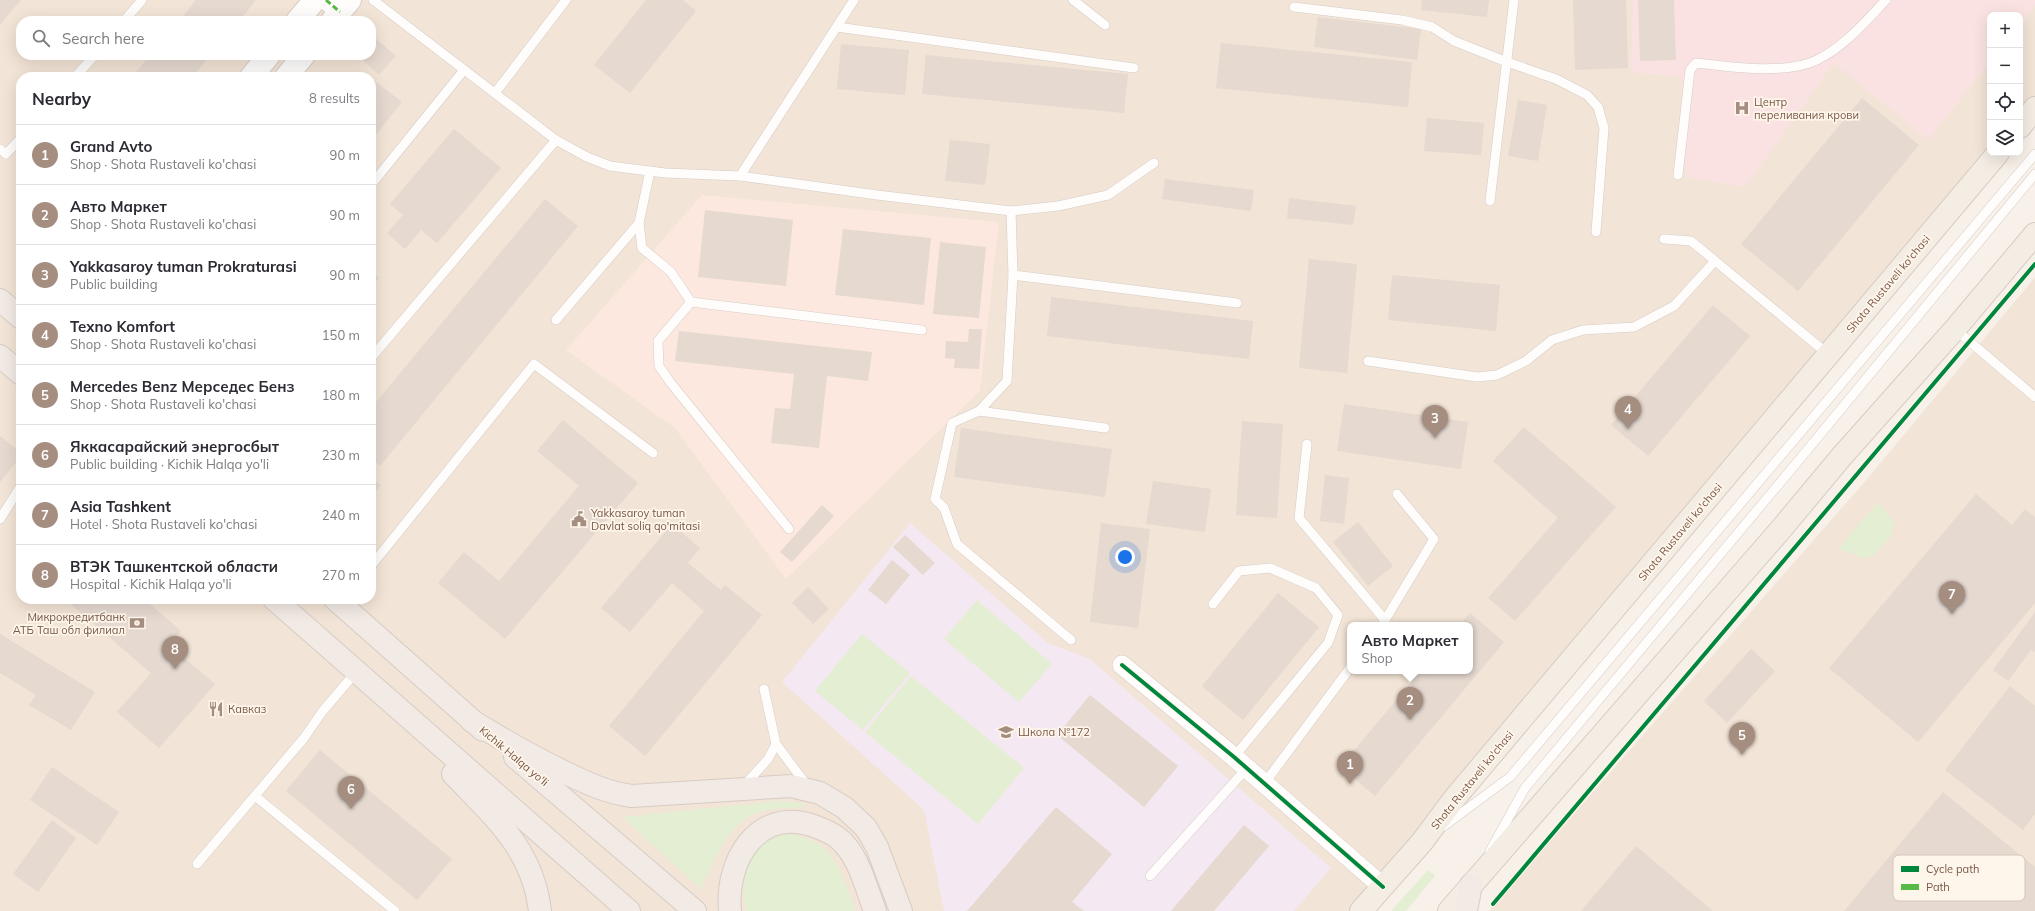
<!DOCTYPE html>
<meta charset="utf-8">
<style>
:root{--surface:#fff;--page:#f7f7f7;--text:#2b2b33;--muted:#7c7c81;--line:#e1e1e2;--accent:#a58d80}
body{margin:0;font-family:Mulish,sans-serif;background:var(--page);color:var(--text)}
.controls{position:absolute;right:12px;top:12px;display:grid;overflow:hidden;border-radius:8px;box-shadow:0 4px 16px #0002}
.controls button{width:36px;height:36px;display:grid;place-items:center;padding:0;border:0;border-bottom:1px solid var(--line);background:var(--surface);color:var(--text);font:20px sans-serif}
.you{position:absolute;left:1125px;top:557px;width:14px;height:14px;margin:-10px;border:3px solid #fff;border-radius:50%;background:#1a73e8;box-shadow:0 0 0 6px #1a73e833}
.badge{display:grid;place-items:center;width:26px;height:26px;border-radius:50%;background:var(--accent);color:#fff;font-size:13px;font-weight:700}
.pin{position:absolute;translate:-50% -33px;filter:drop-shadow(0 1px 2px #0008)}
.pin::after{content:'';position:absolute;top:21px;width:14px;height:12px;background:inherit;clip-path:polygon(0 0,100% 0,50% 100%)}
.popup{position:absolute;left:1347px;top:622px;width:126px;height:52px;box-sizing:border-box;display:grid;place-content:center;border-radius:8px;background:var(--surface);filter:drop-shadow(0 1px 3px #0005);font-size:13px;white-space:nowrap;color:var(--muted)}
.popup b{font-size:15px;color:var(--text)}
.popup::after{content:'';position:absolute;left:50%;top:100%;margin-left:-8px;border:8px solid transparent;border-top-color:var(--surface)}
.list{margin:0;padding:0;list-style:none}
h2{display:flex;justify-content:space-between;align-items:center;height:52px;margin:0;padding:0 16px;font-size:17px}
h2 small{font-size:13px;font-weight:400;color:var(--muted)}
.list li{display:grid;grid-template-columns:26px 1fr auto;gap:12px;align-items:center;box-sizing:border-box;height:60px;padding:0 16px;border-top:1px solid var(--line)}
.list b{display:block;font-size:15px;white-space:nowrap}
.list p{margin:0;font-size:13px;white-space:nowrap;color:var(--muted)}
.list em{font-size:13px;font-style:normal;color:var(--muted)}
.icon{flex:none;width:22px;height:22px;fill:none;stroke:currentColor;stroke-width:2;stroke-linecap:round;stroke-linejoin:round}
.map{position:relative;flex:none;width:2035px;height:911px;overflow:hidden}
.search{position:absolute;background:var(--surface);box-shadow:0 4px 16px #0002;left:16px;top:16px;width:360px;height:44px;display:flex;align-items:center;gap:10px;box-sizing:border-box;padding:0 14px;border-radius:16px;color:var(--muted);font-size:15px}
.panel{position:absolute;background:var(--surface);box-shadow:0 4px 16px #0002;left:16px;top:72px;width:360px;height:532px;border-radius:16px}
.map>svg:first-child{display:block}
.residential{fill:#f2e4d6;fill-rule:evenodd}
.commercial{fill:#fce8df}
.education{fill:#f4e8f2}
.medical{fill:#fae2e2}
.green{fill:#e4eed3}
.building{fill:#e5d9d0}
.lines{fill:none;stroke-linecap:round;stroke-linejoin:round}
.service-casing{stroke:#d6ccc6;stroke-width:10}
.minor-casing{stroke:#d6ccc6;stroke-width:20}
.tertiary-casing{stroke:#d6ccc6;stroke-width:24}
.primary-casing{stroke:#d7ccc4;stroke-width:24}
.trunk-casing{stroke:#d7ccc4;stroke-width:24}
.service{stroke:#fefdfc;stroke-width:9}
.minor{stroke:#fefdfc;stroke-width:19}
.tertiary{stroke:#fefdfc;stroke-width:22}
.primary{stroke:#f3ede4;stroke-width:22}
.trunk{stroke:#f2eae4;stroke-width:22}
.quiet{stroke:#58b947;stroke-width:3;stroke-dasharray:6 3;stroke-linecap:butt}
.cycleway-casing{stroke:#fff6eb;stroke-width:6}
.cycleway{stroke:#00873e;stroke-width:4}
.labels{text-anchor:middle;stroke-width:3.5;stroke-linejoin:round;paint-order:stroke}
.poi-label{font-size:11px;fill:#785747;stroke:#fff6eb;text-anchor:start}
.street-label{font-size:11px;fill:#785747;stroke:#fff6eb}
.key{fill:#fff6eb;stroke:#d6c6ba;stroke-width:1}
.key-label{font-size:11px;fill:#785747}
</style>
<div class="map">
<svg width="2035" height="911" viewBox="0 0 2035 911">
<rect width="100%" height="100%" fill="#f8f1e9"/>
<!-- residential -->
<g class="residential">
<path d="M 0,0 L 2035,0 L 2035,108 L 2020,127 L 2020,15 L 1990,15 L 1990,153 L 1361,911 L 0,911 ZM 21,21 L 371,21 L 371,55 L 21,55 ZM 21,77 L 371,77 L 371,599 L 21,599 ZM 1350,625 L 1470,625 L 1470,671 L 1350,671 Z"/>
<polygon points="2035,277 2035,911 1489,911 1868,478"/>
</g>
<!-- commercial -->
<polygon class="commercial" points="702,195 999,222 980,391 786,579 675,428 566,350"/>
<!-- education -->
<polygon class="education" points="910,523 1048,643 1090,659 1331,868 1294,911 944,911 924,810 782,682"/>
<!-- medical -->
<polygon class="medical" points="1633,0 2035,0 2035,6 2020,25 2020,15 1990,15 1990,62 1928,140 1834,63 1745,187 1686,177 1681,77 1631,72"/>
<!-- green -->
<g class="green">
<polygon points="1878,502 1894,523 1891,536 1875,555 1864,558 1838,549"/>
<polygon points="977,600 1052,664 1019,702 944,639"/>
<polygon points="862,634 910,673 863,730 815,691"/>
<polygon points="911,676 1024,768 978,824 865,732"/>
<path d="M 779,801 L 804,803 L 804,807 C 788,808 770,808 755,814 C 725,827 714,862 701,889 L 622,817 Z"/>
<path d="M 785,834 C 834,837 841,872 856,911 L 747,911 C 738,891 747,858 762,843 C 768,838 778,835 785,834 Z"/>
<polygon points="1428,870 1435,876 1406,911 1391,911"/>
</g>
<!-- building -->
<g class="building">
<polygon points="0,0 21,0 0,25"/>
<polygon points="196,0 256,0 239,21 179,21"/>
<polygon points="646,0 683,0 696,11 630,93 594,65"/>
<polygon points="1422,0 1489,0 1487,17 1421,10"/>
<polygon points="1573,0 1626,0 1628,68 1575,70"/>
<polygon points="1638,0 1674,0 1676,60 1640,61"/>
<polygon points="1318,17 1421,29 1417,60 1314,47"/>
<polygon points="374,37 396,56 379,75 358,56 371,55 371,41"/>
<polygon points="1221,43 1412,62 1408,107 1216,88"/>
<polygon points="841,44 909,50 905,95 837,89"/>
<polygon points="150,55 211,55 192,77 132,77"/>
<polygon points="926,55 1128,74 1124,113 922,94"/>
<polygon points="371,78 402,102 371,141"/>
<polygon points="1862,98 1919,145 1798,291 1741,244"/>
<polygon points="1518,100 1547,105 1538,161 1508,156"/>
<polygon points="1427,118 1484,123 1481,155 1424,151"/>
<polygon points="454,129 501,168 437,243 421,230 405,249 387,233 403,215 390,204"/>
<polygon points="950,140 990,144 985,185 945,181"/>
<polygon points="1165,179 1254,190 1251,211 1162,199"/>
<polygon points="1289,198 1356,206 1353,225 1287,218"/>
<polygon points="545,199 578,226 380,466 371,459 371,408"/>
<polygon points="705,210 793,220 786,286 698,277"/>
<polygon points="843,229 931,238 924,305 835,295"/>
<polygon points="940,242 986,247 979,318 933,314"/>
<polygon points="1309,259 1357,264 1347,373 1299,368"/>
<polygon points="371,272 379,278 371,287"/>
<polygon points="1392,275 1500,285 1496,331 1388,320"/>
<polygon points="1051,297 1253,321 1249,359 1047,336"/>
<polygon points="1713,305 1750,336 1648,456 1611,425"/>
<polygon points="969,329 982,329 979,369 954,368 955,359 945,358 946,341 968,342"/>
<polygon points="679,331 872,352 868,381 827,376 819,448 771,443 775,408 790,409 794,374 675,361"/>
<polygon points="1344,404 1468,422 1461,469 1337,451"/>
<polygon points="563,420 638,483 505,639 438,583 464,552 499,581 579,486 537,451"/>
<polygon points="1242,421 1283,424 1277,518 1236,515"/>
<polygon points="1524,427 1616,507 1515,621 1488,598 1558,518 1493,461"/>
<polygon points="961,428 1112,449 1105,497 954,477"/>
<polygon points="0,436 21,453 21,456 0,482"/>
<polygon points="1325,475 1349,478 1344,524 1320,521"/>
<polygon points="371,478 381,485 371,497"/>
<polygon points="1153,481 1211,489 1205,532 1146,524"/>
<polygon points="1976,494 2012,525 2025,509 2035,517 2035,603 1918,742 1829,668"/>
<polygon points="822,505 834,516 792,562 780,552"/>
<polygon points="1358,522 1393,566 1368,586 1333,542"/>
<polygon points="1101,523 1150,529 1138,628 1090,622"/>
<polygon points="672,524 700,548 688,563 721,590 725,585 762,615 645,756 609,726 704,611 672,583 630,632 601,608"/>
<polygon points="905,535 935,563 923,575 893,547"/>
<polygon points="892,560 910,575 886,604 868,590"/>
<polygon points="808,587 829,609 813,624 792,603"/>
<polygon points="1278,593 1319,627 1243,720 1202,686"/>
<polygon points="69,599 144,599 181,631 169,645 215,684 159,748 117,712 151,673 67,601"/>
<polygon points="2035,612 2035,652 2031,650 2008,681 1993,670"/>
<polygon points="1470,613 1504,642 1375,796 1340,767 1421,671 1470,671 1470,625 1460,625"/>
<polygon points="0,634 95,692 71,730 29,705 36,695 0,673"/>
<polygon points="1751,649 1775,671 1727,723 1704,701"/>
<polygon points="2010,686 2035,706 2035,814 2023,830 1945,770"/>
<polygon points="1090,695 1178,766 1144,807 1057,735"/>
<polygon points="320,750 452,859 417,900 286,791"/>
<polygon points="52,767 119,812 97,845 30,800"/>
<polygon points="1943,792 2035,867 2035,911 1844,911"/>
<polygon points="1056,807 1112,854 1072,902 1084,911 967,911"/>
<polygon points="52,820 76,838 38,892 13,874"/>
<polygon points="1244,825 1269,846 1214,911 1171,911"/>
<polygon points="1636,846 1713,911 1581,911"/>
</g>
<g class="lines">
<!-- service casing -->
<g class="service-casing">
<g id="service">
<polyline points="373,0 556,140 587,157 610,166 665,173 740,176 877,195 1011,211 1058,206 1108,195 1154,163"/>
<polyline points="1073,0 1105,25"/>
<polyline points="1294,7 1402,20 1432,27 1454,41 1507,62 1556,79 1587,95 1598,107 1604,128 1596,232"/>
<polyline points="124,21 142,0"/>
<polyline points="837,27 1134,68"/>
<polyline points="75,77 95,55"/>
<polyline points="495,93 566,0"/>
<polyline points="0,149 6,154 21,138"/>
<polyline points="650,171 639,223 642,248 671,272 691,302 922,330"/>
<path d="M 1678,175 L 1690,70 L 1696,63 C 1729,67 1787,75 1817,60 C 1845,46 1865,22 1886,0"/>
<polyline points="740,176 854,0"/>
<polyline points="371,185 464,70"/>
<polyline points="1490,201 1514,0"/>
<polyline points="1011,211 1013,275 1007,381 979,411 952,423 935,499 944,508 957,544 1071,640"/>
<polyline points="1664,239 1691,241 1829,355"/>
<polyline points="1013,275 1237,303"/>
<polyline points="691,302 658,341 659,366 670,382 789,529"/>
<polyline points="556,320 639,223"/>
<polyline points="1955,329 2035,397"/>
<polyline points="371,358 556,140"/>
<polyline points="1368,361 1477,377 1497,375 1526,361 1552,340 1583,330 1634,327 1674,306 1715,261"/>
<polyline points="979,411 1105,428"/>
<polyline points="1307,444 1299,518 1385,620"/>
<polyline points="0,519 21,486"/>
<polyline points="371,566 534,364 653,453"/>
<polyline points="1213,604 1239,571 1270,568 1316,588 1338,615 1328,643 1234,757"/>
<polyline points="1382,625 1434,539 1397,494"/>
<polyline points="764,689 776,744 808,787"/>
<polyline points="1264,784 1350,668"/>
<polyline points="744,786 768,759 776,744"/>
<polyline points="255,796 395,911"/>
<polyline points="1444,826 1510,777 2035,154"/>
<polyline points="1490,851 1525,788 1804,454 2035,174"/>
<polyline points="197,864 304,738 322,712 356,672"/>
<polyline points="1150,876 1247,768"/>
</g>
</g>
<!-- minor casing -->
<g class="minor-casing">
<g id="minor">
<polyline points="326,0 340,12"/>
<polyline points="1122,665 1234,757 1383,887"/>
</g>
</g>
<!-- tertiary casing -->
<g class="tertiary-casing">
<g id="tertiary">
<polyline points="297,21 315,0"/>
<polyline points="332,21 350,0"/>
<polyline points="251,77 269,55"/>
<polyline points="286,77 304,55"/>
</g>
</g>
<!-- primary casing -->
<g class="primary-casing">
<g id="primary">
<polyline points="2020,127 2035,108"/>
<polyline points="1361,911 1422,842 1454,799 1998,153"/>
<polyline points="1449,911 1782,528 1842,456 1955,329 2035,234"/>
</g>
</g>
<!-- trunk casing -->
<g class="trunk-casing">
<g id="trunk">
<polyline points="0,300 21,318"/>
<polyline points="0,356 21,374"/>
<polyline points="274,599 629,911"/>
<polyline points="335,599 483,730"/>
<path d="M 472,721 C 503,740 535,758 568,774 C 589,784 608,793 632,796 L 791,786 L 820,793 L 845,808 L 866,828 L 877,847 L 901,911"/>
<polyline points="515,757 695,911"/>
<path d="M 453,774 C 493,816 533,849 540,911"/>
<path d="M 730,911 C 725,861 758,806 814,826 C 822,829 832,833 838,838 C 859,855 866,888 875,911"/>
<polyline points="1466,911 1471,885"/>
</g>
</g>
<!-- service -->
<use href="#service" class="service"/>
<!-- minor -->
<use href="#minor" class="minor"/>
<!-- tertiary -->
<use href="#tertiary" class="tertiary"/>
<!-- primary -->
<use href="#primary" class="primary"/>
<!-- trunk -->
<use href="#trunk" class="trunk"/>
<!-- quiet -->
<polyline class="quiet" points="326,0 340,12"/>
<!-- cycleway casing -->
<g class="cycleway-casing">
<g id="cycleway">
<polyline points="1122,665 1234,757 1383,887"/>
<polyline points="1493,904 2035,264"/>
</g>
</g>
<!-- cycleway -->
<use href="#cycleway" class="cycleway"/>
</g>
<!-- icons -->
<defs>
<g id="hospital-bare" transform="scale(1.2)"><path d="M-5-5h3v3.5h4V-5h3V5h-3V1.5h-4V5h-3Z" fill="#a58d80" stroke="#fff6eb" stroke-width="2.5" paint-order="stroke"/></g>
<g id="civic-bare" transform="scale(1.2)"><path d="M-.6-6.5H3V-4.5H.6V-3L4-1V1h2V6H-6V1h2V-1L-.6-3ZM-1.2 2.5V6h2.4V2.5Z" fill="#a58d80" stroke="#fff6eb" stroke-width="2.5" paint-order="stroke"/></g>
<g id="bank-bare" transform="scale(1.2)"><path d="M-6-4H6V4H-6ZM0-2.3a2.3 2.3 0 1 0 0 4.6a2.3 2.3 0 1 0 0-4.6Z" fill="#a58d80" stroke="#fff6eb" stroke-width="2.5" paint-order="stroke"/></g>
<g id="restaurant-bare" transform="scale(1.2)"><path d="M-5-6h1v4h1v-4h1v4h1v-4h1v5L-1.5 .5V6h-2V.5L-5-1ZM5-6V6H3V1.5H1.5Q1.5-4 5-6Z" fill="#a58d80" stroke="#fff6eb" stroke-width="2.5" paint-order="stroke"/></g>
<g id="school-bare" transform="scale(1.2)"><path d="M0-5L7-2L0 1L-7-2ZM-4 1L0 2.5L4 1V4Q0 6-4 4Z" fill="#a58d80" stroke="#fff6eb" stroke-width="2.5" paint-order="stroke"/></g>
</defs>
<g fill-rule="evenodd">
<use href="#hospital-bare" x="1742" y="108"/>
<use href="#civic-bare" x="579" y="519"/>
<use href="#bank-bare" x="137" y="623"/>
<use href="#restaurant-bare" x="216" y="709"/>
<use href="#school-bare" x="1006" y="732"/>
</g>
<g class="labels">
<!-- poi labels -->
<g class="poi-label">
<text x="1754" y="106">Центр<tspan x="1754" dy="13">переливания крови</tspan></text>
<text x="591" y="517">Yakkasaroy tuman<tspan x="591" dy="13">Davlat soliq qo'mitasi</tspan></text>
<text x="125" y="621" text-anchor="end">Микрокредитбанк<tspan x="125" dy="13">АТБ Таш обл филиал</tspan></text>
<text x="228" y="713">Кавказ</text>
<text x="1018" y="736">Школа №172</text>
</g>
<!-- street labels -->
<g class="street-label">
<text transform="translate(1888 284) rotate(-50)" y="4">Shota Rustaveli ko'chasi</text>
<text transform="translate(1680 532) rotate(-50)" y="4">Shota Rustaveli ko'chasi</text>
<text transform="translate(514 756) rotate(40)" y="4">Kichik Halqa yo'li</text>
<text transform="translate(1472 780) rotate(-51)" y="4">Shota Rustaveli ko'chasi</text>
</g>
</g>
<!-- legend -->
<rect x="1893" y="855" width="132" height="46" rx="6" class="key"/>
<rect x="1901" y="866" width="18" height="6" fill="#00873e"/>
<rect x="1901" y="884" width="18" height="6" fill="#58b947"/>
<g class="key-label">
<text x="1926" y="873">Cycle path</text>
<text x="1926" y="891">Path</text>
</g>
</svg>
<div class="controls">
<button>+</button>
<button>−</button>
<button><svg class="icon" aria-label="locate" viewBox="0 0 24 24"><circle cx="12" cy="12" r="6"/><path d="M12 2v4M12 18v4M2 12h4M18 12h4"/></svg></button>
<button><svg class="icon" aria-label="layers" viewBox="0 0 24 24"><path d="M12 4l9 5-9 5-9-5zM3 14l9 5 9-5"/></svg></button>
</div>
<div class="you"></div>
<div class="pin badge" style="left:1350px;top:784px">1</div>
<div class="pin badge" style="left:1410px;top:720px">2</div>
<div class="popup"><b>Авто Маркет</b>Shop</div>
<div class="pin badge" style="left:1435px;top:438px">3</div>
<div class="pin badge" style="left:1628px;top:429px">4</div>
<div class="pin badge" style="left:1742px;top:755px">5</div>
<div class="pin badge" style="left:351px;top:809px">6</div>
<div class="pin badge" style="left:1952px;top:614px">7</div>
<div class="pin badge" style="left:175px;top:669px">8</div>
<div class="search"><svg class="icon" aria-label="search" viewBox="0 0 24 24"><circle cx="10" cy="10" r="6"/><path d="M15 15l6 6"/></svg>Search here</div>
<section class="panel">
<h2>Nearby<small>8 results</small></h2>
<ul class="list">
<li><span class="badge">1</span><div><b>Grand Avto</b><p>Shop · Shota Rustaveli ko'chasi</p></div><em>90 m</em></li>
<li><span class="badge">2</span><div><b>Авто Маркет</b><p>Shop · Shota Rustaveli ko'chasi</p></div><em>90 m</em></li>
<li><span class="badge">3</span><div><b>Yakkasaroy tuman Prokraturasi</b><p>Public building</p></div><em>90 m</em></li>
<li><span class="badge">4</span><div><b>Texno Komfort</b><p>Shop · Shota Rustaveli ko'chasi</p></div><em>150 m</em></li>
<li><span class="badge">5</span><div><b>Mercedes Benz Мерседес Бенз</b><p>Shop · Shota Rustaveli ko'chasi</p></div><em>180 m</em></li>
<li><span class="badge">6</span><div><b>Яккасарайский энергосбыт</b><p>Public building · Kichik Halqa yo'li</p></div><em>230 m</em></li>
<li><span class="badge">7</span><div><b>Asia Tashkent</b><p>Hotel · Shota Rustaveli ko'chasi</p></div><em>240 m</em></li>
<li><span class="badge">8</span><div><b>ВТЭК Ташкентской области</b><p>Hospital · Kichik Halqa yo'li</p></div><em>270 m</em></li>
</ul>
</section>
</div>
